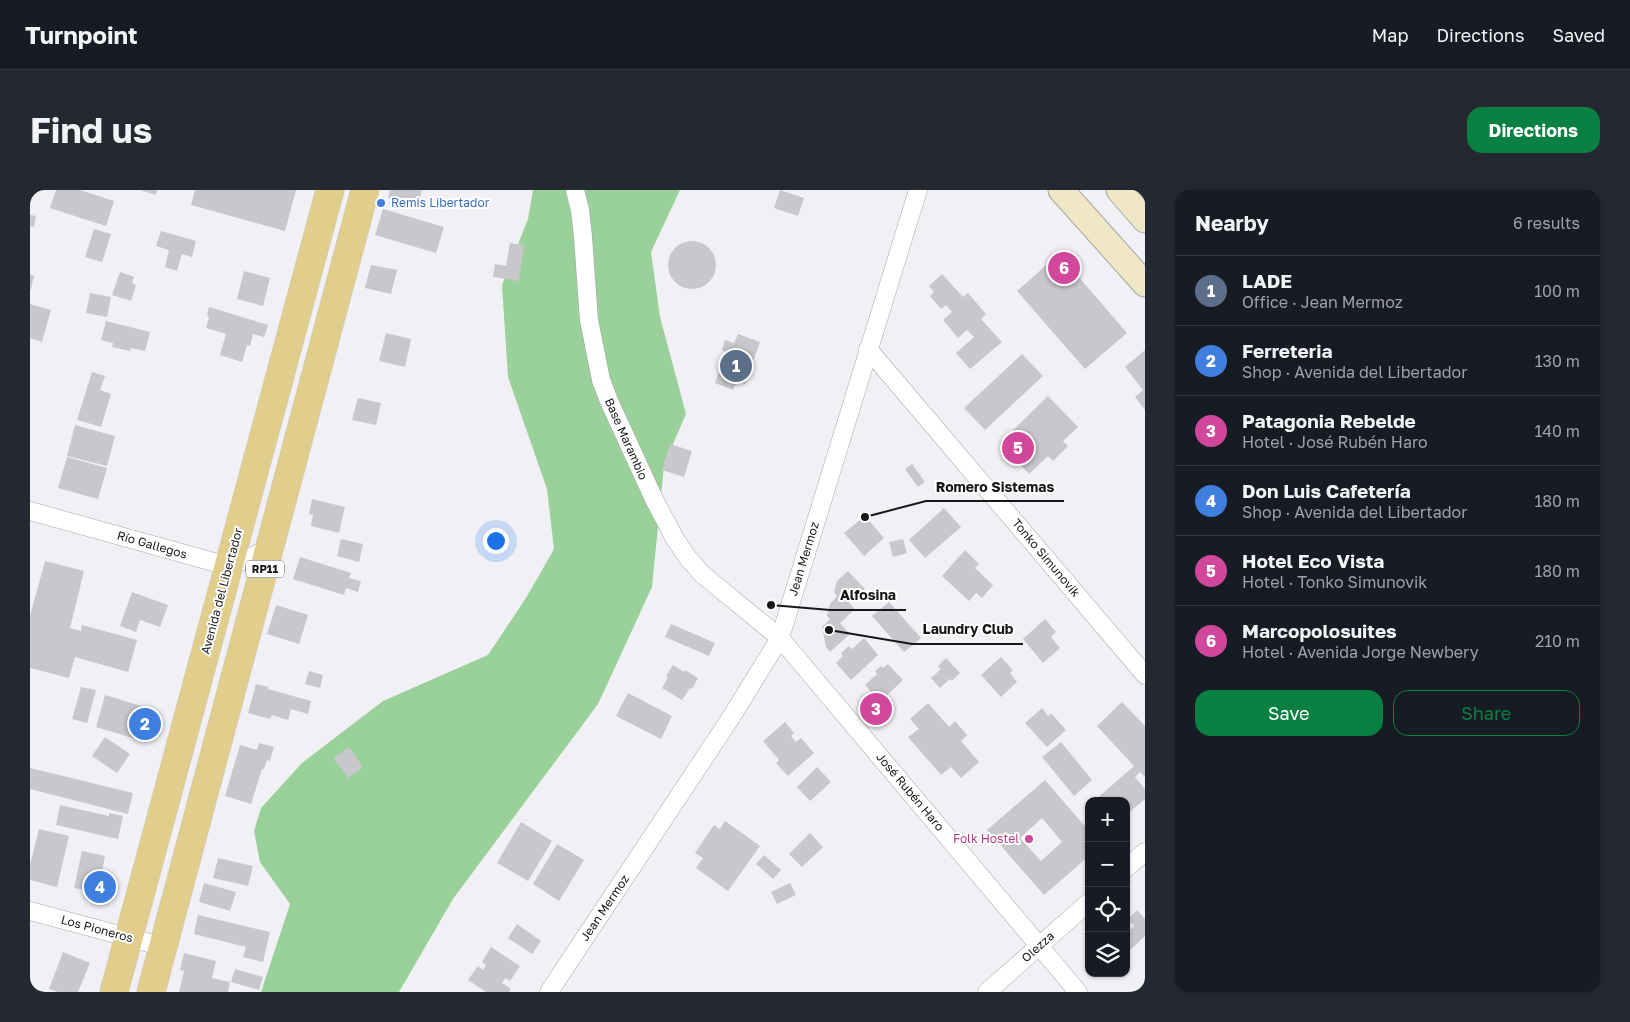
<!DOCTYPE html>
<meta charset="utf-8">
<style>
:root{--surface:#171b24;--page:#242831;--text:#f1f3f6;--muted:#9ea1a6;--line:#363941;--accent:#0b8043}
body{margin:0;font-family:"Golos Text",sans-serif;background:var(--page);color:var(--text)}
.controls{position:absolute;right:15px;bottom:15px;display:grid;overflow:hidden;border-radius:10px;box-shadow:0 1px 4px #0004}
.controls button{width:45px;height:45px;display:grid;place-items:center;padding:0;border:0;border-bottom:1px solid var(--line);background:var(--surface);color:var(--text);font:25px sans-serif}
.you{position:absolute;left:465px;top:350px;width:18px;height:18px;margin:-12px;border:4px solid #fff;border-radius:50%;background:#1a73e8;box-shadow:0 0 0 8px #1a73e833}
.badge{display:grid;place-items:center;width:32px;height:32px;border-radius:50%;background:var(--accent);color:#fff;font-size:16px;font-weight:700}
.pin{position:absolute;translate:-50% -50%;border:2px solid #fff;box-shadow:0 1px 5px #0006}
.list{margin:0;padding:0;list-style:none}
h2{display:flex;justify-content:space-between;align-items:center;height:65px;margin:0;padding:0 20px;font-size:21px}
h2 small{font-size:16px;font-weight:400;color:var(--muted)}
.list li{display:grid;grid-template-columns:32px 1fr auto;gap:15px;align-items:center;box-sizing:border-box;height:70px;padding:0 20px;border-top:1px solid var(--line)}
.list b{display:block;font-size:19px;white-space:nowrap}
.list p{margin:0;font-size:16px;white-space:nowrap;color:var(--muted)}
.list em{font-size:16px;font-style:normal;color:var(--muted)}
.actions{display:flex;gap:10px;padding:15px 20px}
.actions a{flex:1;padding:11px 0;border:1px solid var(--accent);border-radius:15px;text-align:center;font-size:18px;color:var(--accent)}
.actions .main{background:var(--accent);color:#fff}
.icon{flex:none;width:28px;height:28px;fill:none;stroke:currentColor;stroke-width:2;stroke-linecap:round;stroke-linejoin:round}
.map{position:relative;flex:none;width:1115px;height:802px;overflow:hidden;border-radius:15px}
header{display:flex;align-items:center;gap:30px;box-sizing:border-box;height:70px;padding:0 25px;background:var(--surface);border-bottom:1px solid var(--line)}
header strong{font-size:24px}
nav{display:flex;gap:28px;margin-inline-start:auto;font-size:18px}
.intro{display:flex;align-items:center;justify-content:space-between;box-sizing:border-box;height:120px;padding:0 30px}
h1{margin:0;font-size:35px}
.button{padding:12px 22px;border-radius:15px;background:var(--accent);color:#fff;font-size:18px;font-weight:700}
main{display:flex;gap:30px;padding:0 30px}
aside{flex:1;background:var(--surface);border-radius:15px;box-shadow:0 1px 4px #0004}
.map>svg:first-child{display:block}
.green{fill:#9ad099}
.building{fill:#c8c8cc;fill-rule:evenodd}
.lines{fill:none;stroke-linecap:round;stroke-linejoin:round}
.street-casing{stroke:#a5a5a8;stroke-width:19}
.secondary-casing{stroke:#a5a5a8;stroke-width:27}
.primary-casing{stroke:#ccc;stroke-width:29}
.street{stroke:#fff;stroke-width:18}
.secondary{stroke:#f0e7c5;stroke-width:25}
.primary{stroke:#e1ce8c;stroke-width:28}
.shop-dot{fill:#3f7fe0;stroke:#fff;stroke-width:2}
.hotel-dot{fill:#d1479c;stroke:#fff;stroke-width:2}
.labels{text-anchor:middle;stroke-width:4;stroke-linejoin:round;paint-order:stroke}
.shield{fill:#fff;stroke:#5d5d5d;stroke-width:1}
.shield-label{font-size:11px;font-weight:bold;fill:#171718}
.shop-label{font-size:12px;fill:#366cbe;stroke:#fff;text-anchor:start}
.street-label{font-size:12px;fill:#171718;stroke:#fff}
.hotel-label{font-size:12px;fill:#b23c85;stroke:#fff;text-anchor:end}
.leader{fill:none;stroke:#171718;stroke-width:2}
.callout-dot{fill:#171718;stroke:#fff;stroke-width:2}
.callout-label{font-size:14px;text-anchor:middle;font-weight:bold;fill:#171718;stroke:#fff;stroke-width:4;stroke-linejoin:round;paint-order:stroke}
</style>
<header>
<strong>Turnpoint</strong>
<nav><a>Map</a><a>Directions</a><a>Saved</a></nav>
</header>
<div class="intro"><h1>Find us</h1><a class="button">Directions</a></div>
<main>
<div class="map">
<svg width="1115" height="802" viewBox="0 0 1115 802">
<rect width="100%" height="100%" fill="#f1f1f5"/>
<!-- green -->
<polygon class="green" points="503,0 650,0 621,62 630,127 656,224 634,275 622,397 568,514 423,709 369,802 231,802 260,714 230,672 224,641 231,618 272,573 353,511 458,465 496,408 524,359 517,299 478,187 472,95 498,29"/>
<!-- building -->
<g class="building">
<polygon points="26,0 50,0 84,11 76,36 20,18"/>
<polygon points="110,0 127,0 126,5"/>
<polygon points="165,0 266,0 255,41 161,15"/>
<polygon points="360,0 392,0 388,16 358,8"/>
<polygon points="750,0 774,8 768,26 744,18"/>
<polygon points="353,19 414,37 406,63 345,45"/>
<polygon points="0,25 6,26 4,37 0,36"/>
<polygon points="64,39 81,44 72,72 55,67"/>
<polygon points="131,41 166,51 162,67 152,64 147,81 135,77 139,60 126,56"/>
<circle cx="662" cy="75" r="24"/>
<polygon points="480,53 494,55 489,91 463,87 465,74 476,76"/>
<polygon points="1029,64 1097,143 1055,179 987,101"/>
<polygon points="341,75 367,80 361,104 335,98"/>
<polygon points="214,81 240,88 233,116 207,109"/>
<polygon points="90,82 104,87 102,93 106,95 101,111 82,105"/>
<polygon points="0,84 4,86 1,99 0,99"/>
<polygon points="912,84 933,107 938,103 956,124 951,129 972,152 940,179 926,163 944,147 937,140 928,148 913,130 922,122 916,115 911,119 900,106 904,102 899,96"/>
<polygon points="60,103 81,107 77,127 56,123"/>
<polygon points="0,114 21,120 12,152 0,148"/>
<polygon points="179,117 238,135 234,147 223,144 220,156 217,155 212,172 190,165 196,144 176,138 179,127 177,126"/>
<polygon points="76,131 120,142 115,161 101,158 100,161 82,157 83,153 71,150"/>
<polygon points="356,143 381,149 375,177 349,171"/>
<polygon points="708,144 730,152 715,194 707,191 703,200 685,193 696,162 692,160 695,150 704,153"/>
<polygon points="1115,160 1115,220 1105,207 1113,200 1095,177"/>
<polygon points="992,164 1013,186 955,240 934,218"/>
<polygon points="62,182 75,186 70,200 81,204 71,237 47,230"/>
<polygon points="1018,206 1048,237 1033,251 1038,256 1023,271 1018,266 999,284 970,253"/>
<polygon points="328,208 351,213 346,235 322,230"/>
<polygon points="45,235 85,246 77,276 37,266"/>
<polygon points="640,254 662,261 654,287 632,280"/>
<polygon points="37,267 77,278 68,309 28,298"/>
<polygon points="882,274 895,292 888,297 875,279"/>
<polygon points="282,309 315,317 309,343 281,336 283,325 279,324"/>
<polygon points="914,318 931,337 895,368 879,350"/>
<polygon points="835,326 854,348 834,366 814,343"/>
<polygon points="311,349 333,354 329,372 307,366"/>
<polygon points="873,349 877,363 863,367 859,352"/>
<polygon points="935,360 949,374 945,378 963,395 952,408 946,403 939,411 912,386"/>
<polygon points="270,367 321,383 319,388 331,391 328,402 316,398 314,405 263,389"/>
<polygon points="15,371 54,381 40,438 51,441 52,435 107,450 98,482 45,467 39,488 0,478 0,426"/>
<polygon points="818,381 835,399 819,413 825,419 810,433 820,444 800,462 796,457 792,437 800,429 797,426 800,414 807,406 804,402 807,391"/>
<polygon points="102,402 138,415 130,437 110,430 106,442 90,436"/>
<polygon points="859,412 891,448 874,462 842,426"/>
<polygon points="246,415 278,425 269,454 237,444"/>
<polygon points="1015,429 1026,442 1021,447 1030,458 1013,473 993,449"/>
<polygon points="641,434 685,453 679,466 635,447"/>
<polygon points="834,448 848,465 821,490 806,473 813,466 811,463 819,456 822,459"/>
<polygon points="971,467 983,480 980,483 987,492 971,507 951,485"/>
<polygon points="916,468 930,483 922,491 920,489 910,498 901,488 911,479 908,476"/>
<polygon points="858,474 873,490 850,512 835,495 847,484 845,481 851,476 853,478"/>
<polygon points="643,475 654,482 655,480 668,488 662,499 660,498 652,510 632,498 638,487 636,486"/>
<polygon points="279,481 293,485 290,498 275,494"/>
<polygon points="226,494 238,497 238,499 281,511 278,524 261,519 258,530 242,525 240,529 218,523"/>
<polygon points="51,497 66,500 57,533 42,529"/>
<polygon points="598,503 642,526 631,549 586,526"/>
<polygon points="75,505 125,520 116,552 66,537"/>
<polygon points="1092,512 1115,536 1115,587 1110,582 1105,587 1115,599 1115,609 1096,625 1096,611 1064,611 1104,576 1067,536"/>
<polygon points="898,513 919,537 925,531 937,545 931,551 949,572 931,588 921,577 911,585 878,547 889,539 880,529"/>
<polygon points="1012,518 1018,526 1021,523 1036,540 1017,557 995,533"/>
<polygon points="755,532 764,543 761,546 766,552 771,548 784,563 758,586 746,573 749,570 733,551"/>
<polygon points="75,547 100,564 87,583 62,566"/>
<polygon points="1031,552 1062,590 1044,606 1012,567"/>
<polygon points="229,553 244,557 240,571 237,570 234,579 232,579 221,614 195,606 210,555 227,560"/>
<polygon points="319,557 333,577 318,588 303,568"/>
<polygon points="787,577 801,592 780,611 767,597"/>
<polygon points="0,578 103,603 98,624 0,599"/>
<path d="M 1015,590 L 1059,641 L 1059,666 L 1014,705 L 957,640 ZM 1012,628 L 1032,652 L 1011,671 L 990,648 Z"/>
<polygon points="30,615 79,626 79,623 93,626 88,649 26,635"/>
<polygon points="695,631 730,656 698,701 666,678 673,668 665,663 684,635 690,639"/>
<polygon points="491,632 522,651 498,691 467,673"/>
<polygon points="9,639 39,646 27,697 0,690 0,675"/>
<polygon points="780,643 793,657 772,677 759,664"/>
<polygon points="527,654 554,670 529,711 503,694"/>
<polygon points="52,661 75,666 68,702 44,698"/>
<polygon points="734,665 751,680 743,689 726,674"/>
<polygon points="188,668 223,676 218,696 183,688"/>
<polygon points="174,693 206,702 200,721 169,712"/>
<polygon points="760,693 766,705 747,714 741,702"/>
<polygon points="1107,720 1115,729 1115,746 1096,764 1096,743 1104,736 1098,729"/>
<polygon points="168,725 240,742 233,772 213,767 216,757 164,744"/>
<polygon points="487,734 511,751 502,764 478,748"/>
<polygon points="461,757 490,776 480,791 475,788 472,793 481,799 479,802 456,802 438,790 448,776 453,780 456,775 452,772"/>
<polygon points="33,762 60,773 48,802 28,802 19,799"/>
<polygon points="154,763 186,771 182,788 200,792 198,802 149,802 154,781 150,780"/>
<polygon points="205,779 233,787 229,800 201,792"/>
</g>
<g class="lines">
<!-- street casing -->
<g class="street-casing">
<g id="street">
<polyline points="545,0 550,20 553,47 559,130 571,190 579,211 624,309 645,349 658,368 672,384 750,448 1048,802"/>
<polyline points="838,159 1115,485"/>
<polyline points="0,321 198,376 218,369 240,357"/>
<polyline points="1096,678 1115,662"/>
<polyline points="0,721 134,757"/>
<polyline points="519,802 700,529 750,448 888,0"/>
<polyline points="957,802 1059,712"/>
</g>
</g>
<!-- secondary casing -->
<g class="secondary-casing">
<g id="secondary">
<polyline points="1031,0 1115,94"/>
<polyline points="1089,0 1115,30"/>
</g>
</g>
<!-- primary casing -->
<g class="primary-casing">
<g id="primary">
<polyline points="84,802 300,0"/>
<polyline points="121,802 335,0"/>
</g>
</g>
<!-- street -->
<use href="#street" class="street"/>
<!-- secondary -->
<use href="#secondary" class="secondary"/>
<!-- primary -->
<use href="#primary" class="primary"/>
</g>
<!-- markers -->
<circle class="shop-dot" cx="351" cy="13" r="5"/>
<circle class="hotel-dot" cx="999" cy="649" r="5"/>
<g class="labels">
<!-- shield labels -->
<rect class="shield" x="216" y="370.5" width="38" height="17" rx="4"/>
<g class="shield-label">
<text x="235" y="383">RP11</text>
</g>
<!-- shop labels -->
<g class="shop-label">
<text x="361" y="17">Remis Libertador</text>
</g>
<!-- street labels -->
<g class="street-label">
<text transform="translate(596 249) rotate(66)" y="4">Base Marambio</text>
<text transform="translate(122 355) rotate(16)" y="4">Río Gallegos</text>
<text transform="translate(1016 368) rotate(50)" y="4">Tonko Simunovik</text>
<text transform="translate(774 369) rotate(-73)" y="4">Jean Mermoz</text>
<text transform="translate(192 401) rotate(-75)" y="4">Avenida del Libertador</text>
<text transform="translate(880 602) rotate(50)" y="4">José Rubén Haro</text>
<text transform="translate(575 718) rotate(-56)" y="4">Jean Mermoz</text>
<text transform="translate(67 739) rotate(15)" y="4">Los Pioneros</text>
<text transform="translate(1008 757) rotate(-42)" y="4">Olezza</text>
</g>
<!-- hotel labels -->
<g class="hotel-label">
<text x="989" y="653">Folk Hostel</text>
</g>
</g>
<!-- callouts -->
<path class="leader" d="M835 327L896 311H1034M741 415L800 420H876M799 440L882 454H993"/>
<g class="callout-dot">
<circle cx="835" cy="327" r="5"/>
<circle cx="741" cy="415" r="5"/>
<circle cx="799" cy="440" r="5"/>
</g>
<g class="callout-label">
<text x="965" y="302">Romero Sistemas</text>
<text x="838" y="410">Alfosina</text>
<text x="938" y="444">Laundry Club</text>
</g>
</svg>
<div class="controls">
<button>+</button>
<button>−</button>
<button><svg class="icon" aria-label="locate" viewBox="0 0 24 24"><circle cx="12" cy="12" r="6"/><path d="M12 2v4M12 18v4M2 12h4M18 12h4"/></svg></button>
<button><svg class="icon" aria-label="layers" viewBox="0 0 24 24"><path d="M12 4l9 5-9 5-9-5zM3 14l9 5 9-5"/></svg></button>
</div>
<div class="you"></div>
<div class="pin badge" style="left:706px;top:176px;background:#5c6f8a">1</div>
<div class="pin badge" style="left:115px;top:534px;background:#3f7fe0">2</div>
<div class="pin badge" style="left:846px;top:519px;background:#d1479c">3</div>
<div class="pin badge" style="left:70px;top:697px;background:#3f7fe0">4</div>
<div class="pin badge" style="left:988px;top:258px;background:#d1479c">5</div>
<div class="pin badge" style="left:1034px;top:78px;background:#d1479c">6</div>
</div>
<aside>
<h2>Nearby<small>6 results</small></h2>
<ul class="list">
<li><span class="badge" style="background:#5c6f8a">1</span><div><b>LADE</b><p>Office · Jean Mermoz</p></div><em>100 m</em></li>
<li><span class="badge" style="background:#3f7fe0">2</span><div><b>Ferreteria</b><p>Shop · Avenida del Libertador</p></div><em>130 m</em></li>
<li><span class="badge" style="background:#d1479c">3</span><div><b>Patagonia Rebelde</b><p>Hotel · José Rubén Haro</p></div><em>140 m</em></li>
<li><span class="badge" style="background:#3f7fe0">4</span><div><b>Don Luis Cafetería</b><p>Shop · Avenida del Libertador</p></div><em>180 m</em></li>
<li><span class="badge" style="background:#d1479c">5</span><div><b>Hotel Eco Vista</b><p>Hotel · Tonko Simunovik</p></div><em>180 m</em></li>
<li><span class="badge" style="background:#d1479c">6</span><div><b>Marcopolosuites</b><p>Hotel · Avenida Jorge Newbery</p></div><em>210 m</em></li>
</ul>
<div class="actions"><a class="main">Save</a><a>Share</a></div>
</aside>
</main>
